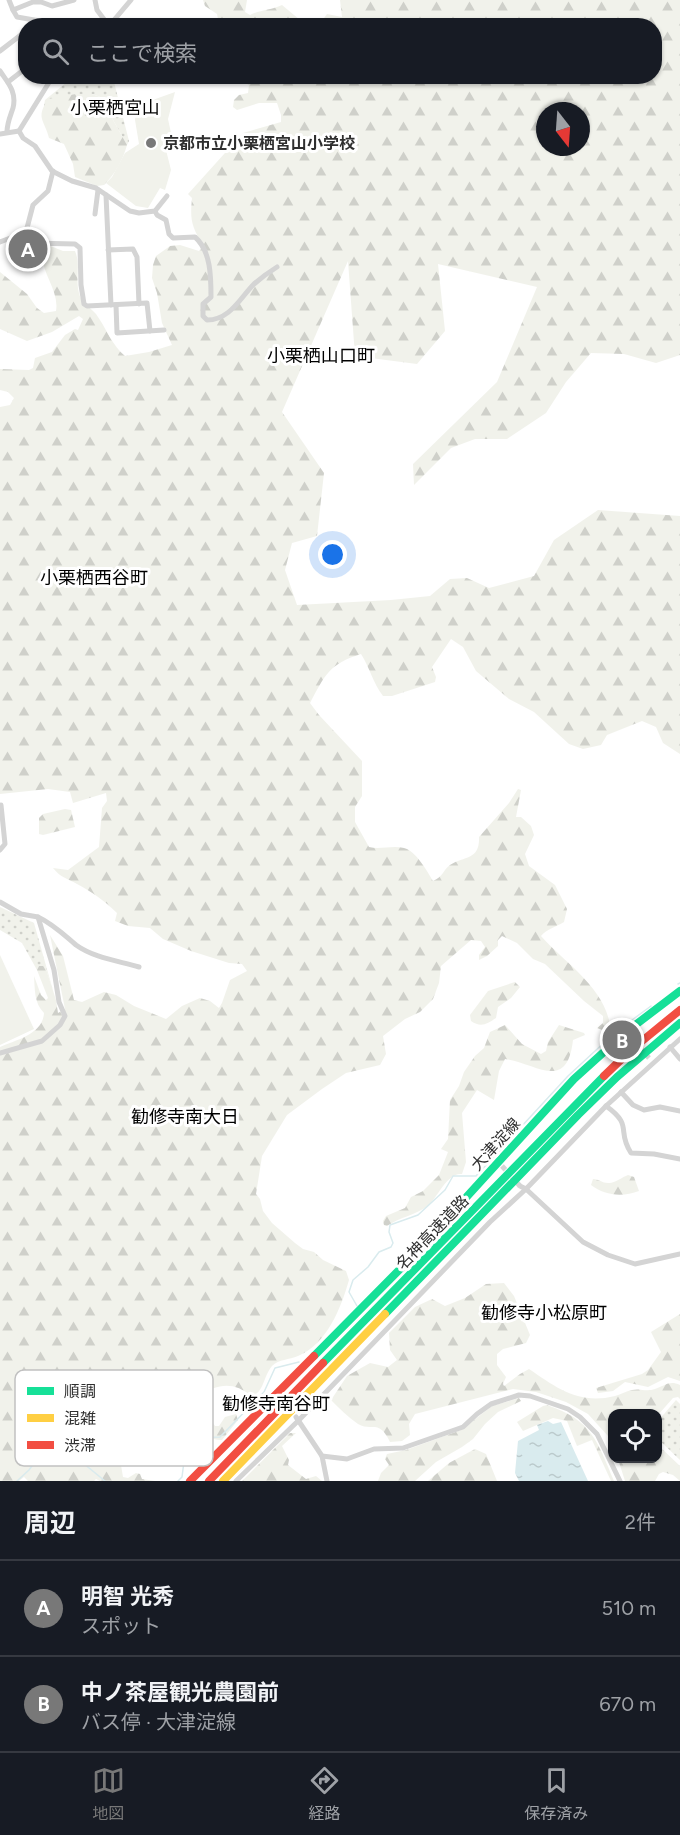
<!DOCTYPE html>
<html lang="ja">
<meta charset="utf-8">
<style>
:root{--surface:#171b24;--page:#20242c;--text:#f1f3f6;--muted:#9ea1a6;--line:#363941;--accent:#787878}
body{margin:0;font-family:Figtree,"Noto Sans JP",sans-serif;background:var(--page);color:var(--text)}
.controls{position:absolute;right:18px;bottom:18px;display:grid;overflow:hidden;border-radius:12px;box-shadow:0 2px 4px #0004}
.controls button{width:54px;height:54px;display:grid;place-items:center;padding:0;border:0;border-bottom:2px solid var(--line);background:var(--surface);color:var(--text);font:30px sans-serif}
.compass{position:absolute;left:536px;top:102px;width:54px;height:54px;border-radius:50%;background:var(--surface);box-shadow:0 2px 4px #0004;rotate:163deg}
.you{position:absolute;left:333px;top:555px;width:21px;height:21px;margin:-15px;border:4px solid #fff;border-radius:50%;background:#1a73e8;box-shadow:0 0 0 9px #1a73e833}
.badge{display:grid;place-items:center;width:39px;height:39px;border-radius:50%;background:var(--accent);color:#fff;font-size:20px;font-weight:700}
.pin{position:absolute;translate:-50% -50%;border:3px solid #fff;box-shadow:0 2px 6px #0006}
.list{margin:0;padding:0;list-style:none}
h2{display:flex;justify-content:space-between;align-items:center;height:78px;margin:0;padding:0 24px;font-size:26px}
h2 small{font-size:20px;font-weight:400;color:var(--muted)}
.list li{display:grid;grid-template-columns:39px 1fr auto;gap:18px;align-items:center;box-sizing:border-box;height:96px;padding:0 24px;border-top:2px solid var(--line)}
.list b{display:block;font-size:22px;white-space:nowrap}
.list p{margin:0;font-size:20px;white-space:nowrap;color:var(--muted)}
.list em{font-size:20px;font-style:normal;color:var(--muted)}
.icon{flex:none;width:33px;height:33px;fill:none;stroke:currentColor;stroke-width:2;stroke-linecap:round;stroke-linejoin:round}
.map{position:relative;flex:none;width:680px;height:1481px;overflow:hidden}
.search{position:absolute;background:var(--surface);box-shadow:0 2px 4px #0004;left:18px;right:18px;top:18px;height:66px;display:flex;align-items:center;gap:15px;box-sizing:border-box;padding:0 21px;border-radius:24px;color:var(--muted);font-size:22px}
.sheet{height:270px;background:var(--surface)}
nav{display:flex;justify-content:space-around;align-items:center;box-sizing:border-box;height:84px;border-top:2px solid var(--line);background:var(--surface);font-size:16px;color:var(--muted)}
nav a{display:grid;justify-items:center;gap:3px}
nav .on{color:var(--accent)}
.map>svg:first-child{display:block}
.grass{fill:url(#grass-dots)}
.forest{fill:url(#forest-firs);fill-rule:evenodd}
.pitch{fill:#f1f2eb}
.water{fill:url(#water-ripples)}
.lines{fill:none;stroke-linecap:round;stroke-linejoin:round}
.stream{stroke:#d9ebee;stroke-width:1.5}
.street-tunnel{stroke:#d5d5d5;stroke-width:5;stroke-dasharray:5 2.5;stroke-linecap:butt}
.street{stroke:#d4d4d4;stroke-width:5}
.fast{stroke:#16e098;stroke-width:8}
.slow{stroke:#ffcf43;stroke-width:8}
.jam{stroke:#f24e42;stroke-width:8}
.poi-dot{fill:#787878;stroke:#fff;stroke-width:2}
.labels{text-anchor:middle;stroke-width:6;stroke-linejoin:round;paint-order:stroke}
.poi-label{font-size:16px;font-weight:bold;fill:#2f2f2f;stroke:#fff;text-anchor:start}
.street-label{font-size:16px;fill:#2f2f2f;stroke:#fff}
.neighbourhood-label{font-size:18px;fill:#000;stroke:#fff}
.key{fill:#fff;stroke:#c1c1c1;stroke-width:1.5}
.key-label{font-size:16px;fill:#2f2f2f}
</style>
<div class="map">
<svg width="680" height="1481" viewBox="0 0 680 1481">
<defs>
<pattern id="grass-dots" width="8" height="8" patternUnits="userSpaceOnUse" patternTransform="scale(1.5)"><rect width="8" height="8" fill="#f1f2eb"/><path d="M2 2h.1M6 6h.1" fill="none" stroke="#cfd0ca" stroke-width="1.8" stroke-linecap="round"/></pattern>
<pattern id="forest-firs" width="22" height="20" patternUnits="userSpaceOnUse" patternTransform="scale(1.5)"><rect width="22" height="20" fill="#f1f2eb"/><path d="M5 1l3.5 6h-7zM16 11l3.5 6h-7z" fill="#cfd0ca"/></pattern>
<pattern id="water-ripples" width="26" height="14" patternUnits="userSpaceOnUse" patternTransform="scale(1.5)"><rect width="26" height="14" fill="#d9ebee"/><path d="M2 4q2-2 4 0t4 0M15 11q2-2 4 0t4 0" fill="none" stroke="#bbcacc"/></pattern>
</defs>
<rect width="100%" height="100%" fill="#fff"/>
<!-- grass -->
<g class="grass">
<polygon points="73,77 103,77 114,82 129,141 127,145 108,111 103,98 92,94 44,106 45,100"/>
<polygon points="0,907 34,923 54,994 45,966 39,966 37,970 22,943 0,930"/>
<polygon points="676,1400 680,1404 680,1460 658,1439 658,1421"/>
</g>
<!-- forest -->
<g class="forest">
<path d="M 203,0 L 247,0 L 245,12 L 250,15 C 260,10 271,10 282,5 L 300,20 L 298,25 L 199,25 L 202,21 L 218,19 L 217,14 L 205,6 Z"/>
<path d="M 340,0 L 680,0 L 680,355 L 656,363 L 624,354 L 591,353 L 566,382 L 546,413 L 507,439 L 475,439 L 451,448 L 414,485 L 413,464 L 497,382 L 537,287 L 438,264 L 445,331 L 417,364 L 355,356 L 348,261 L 282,412 L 324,473 L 317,536 L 292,543 L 285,570 L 297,605 L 391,600 L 430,596 L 450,579 L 467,578 L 489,588 L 534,576 L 554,540 L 598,510 L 680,516 L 680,754 L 663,743 L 656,727 L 642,721 L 607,735 L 601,745 L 583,749 L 569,744 L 534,712 L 509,699 L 476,671 L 463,647 L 451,639 L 432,667 L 436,677 L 435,682 L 392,696 L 383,696 C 373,683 370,668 361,654 C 329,664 325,675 310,703 L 319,715 L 362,761 L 362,796 L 355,807 L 355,822 L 369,847 C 380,850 392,845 404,848 C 416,851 427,871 433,881 C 443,877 443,870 450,865 C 465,856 480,860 479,837 L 509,803 L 518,789 L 521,790 L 516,817 L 521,817 L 531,826 L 534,835 L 525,854 L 529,866 L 555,885 L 567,909 L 564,922 C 556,927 547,929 541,936 C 565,963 604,987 610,1025 L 605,1031 L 597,1028 L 603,1023 L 603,1016 L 584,1001 L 545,964 L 533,959 L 517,943 L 502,936 L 498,940 L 498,946 L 487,956 L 479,960 L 479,955 L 485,947 L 481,941 L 471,940 L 441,966 L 439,983 L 433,999 L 420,1012 L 405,1019 L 383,1036 L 386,1054 L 380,1065 L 346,1073 L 322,1089 L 287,1115 L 262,1156 L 256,1194 L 260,1199 L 263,1211 L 272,1223 L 295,1243 L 303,1249 L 314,1252 L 323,1260 L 346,1271 L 349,1280 C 341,1308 327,1344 298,1356 C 289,1360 279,1359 272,1366 C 263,1377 265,1390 252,1397 C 225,1372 199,1394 178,1413 L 187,1427 L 211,1420 L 215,1426 L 219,1426 L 225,1417 L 236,1414 L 238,1420 L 222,1440 C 212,1441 199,1431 191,1437 C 187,1440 184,1445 179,1448 L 172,1436 L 152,1436 L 130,1427 L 106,1424 L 86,1432 C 88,1456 94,1455 117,1459 L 121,1465 L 123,1477 L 128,1478 L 136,1473 L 140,1474 L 142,1479 L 155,1481 L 100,1481 L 96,1479 L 94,1481 L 28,1481 L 24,1477 L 19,1481 L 0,1481 L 0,1047 C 16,1040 43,1034 44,1013 C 34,1003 35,990 34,976 L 41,995 L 46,1000 L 48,998 L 37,970 L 39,966 L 45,966 L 56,1000 L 58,1013 L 65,1009 L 50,935 L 63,956 L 74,1000 L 82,1002 L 104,992 L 116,995 L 134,1006 L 166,1019 L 182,1006 L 200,998 L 210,1001 L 219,1008 L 222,1003 L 230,980 L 247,971 L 242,964 L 229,963 L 191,951 L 163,939 L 150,928 L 128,926 L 115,921 L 117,913 C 105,901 92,892 77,884 C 67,878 61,878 53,868 L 68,870 L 99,847 L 102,808 L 107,801 L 106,793 L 73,803 L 70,792 L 48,789 L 0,794 L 0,407 L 10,405 L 14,398 L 8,392 L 0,390 L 0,369 L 29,370 L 33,368 L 35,358 L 52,352 L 65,335 L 75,329 L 78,330 L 83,319 L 79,316 L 52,332 L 27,341 L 0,329 L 0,272 L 27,294 L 37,308 L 44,313 L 56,311 C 60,288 36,269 44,246 L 48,245 L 63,251 L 75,251 C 81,265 75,279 79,293 C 81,303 89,306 96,314 C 105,326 113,347 125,356 L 149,352 L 172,345 L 162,323 L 157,293 L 152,278 L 153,265 L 156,256 L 170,246 L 180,245 L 199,251 L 203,245 C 191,226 190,219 192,198 L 188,194 L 243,133 L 281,122 L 281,115 L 277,103 L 259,103 L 237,110 L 233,107 L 234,100 L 239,95 L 248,93 L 249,85 L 238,79 L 237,77 L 654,76 L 654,26 L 319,25 L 327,14 L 342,17 ZM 545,111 L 581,111 L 581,147 L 545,147 Z"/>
<path d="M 76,94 L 92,94 L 103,98 L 108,111 L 127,145 C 123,160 115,174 104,185 L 97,186 L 75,177 L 73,164 L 64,144 L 49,138 C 45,120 35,119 48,99 Z"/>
<polygon points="65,809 71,810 75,827 43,835 39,834 39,818 43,814"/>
<path d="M 515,982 L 520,987 L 511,998 L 498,1007 L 496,1018 C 487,1024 481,1028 471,1021 L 470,1015 L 488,991 Z"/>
<path d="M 505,1025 L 522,1044 L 541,1054 L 546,1051 L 548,1042 L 559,1025 L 584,1033 L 585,1035 L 573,1040 C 567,1093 536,1063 505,1059 L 499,1071 L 494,1100 L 477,1090 L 462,1113 L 466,1162 L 462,1174 C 448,1172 438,1196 429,1205 C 416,1215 400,1217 387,1226 L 384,1225 L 383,1221 L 386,1216 L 405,1208 L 411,1197 L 423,1191 L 439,1175 L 448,1152 L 441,1149 L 448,1139 L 450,1100 L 459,1086 L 464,1072 L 475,1056 L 484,1048 L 490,1032 Z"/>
<path d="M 628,1175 L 634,1177 L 639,1191 C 623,1197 605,1196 591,1185 L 593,1179 C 599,1179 602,1183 608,1183 C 614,1184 622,1177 628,1175 Z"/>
<path d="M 504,1283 L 514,1296 L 530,1335 L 526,1343 L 503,1349 L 497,1354 L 497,1365 L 506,1377 L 503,1384 L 504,1386 L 520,1374 L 529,1369 C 557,1388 579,1405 615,1396 C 620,1395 626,1391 632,1390 C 640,1388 646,1392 655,1389 C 665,1386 669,1380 680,1385 L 680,1399 L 678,1397 L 673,1398 L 658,1415 L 612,1414 L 612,1447 L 608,1436 L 588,1414 L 566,1402 L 536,1392 L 513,1389 L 415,1414 L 409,1424 L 410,1435 L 402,1441 L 390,1442 C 379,1418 371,1432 358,1424 C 348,1417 339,1408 331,1400 L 347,1376 L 370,1363 L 388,1367 L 397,1360 L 390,1350 L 389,1333 L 415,1307 L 432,1299 L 445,1306 L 465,1298 L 486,1284 Z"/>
<polygon points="680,1314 680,1381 668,1377 648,1387 625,1382 613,1391 598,1393 596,1388 642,1374 648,1370 661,1352 651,1332"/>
<polygon points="519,1398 521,1401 498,1412 485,1424 473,1439 462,1447 436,1462 415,1481 378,1481 381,1473 389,1465 385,1459 387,1454 406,1450 461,1430 492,1406"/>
<path d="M 547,1405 C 592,1420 597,1441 614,1481 L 611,1481 L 592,1440 L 577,1446 L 567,1421 L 553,1418 L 523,1431 L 517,1422 L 543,1406 Z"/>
<polygon points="290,1433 296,1433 282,1446 289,1460 288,1465 306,1479 316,1476 322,1481 242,1481"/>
<polygon points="658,1445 680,1466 680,1481 673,1475 663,1472 659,1474 655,1481 625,1481 618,1459 658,1458"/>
<polygon points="475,1449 486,1454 497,1481 428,1481 449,1463"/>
</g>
<!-- pitch -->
<g class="pitch">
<polygon points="175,92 168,119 171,133 166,150 171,170 165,190 160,188 148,208 136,206 106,183 112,177 125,153 139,144 135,120 136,106"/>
<polygon points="0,955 34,1029 0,1045"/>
</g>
<!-- water -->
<polygon class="water" points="548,1421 553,1424 561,1422 588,1481 519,1481 515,1473 518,1441 539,1430 537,1425"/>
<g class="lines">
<!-- stream -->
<g class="stream">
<polyline points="678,984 680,983"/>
<polyline points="632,1020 651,1006"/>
<polyline points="357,1306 349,1292 353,1280 368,1267 379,1252 391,1247 393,1243 389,1232 390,1225 418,1215 445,1190 453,1176 476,1176 568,1076 608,1039"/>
<polyline points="17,1481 29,1470 47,1445 51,1444 72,1454 105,1481"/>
<polyline points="178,1481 182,1477 187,1438 220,1437 264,1392 275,1368 299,1362"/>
</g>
<!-- street-tunnel -->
<g class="street-tunnel">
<polyline points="631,1038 649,1058"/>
<polyline points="502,1166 520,1186"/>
</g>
<!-- street -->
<g class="street">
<polyline points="9,0 13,10 33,2 41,2 52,6 74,0"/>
<polyline points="95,0 97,10 109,26"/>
<polyline points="13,10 17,17 40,21"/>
<polyline points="33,26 40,21 62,26"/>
<polyline points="109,26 131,0"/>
<polyline points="0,51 26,31"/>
<path d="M 0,71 C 8,83 17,92 13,108 C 10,117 7,123 7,132"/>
<polyline points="8,82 26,68"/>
<polyline points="19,131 23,138 35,146 52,171 72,181 96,188 130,211 139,213 155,211 167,196"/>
<polyline points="19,131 53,76"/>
<polyline points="0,134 19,131"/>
<polyline points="106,195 111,305"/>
<path d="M 155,211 L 157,215 L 166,220 L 169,234 L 173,238 L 195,237 C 211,251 211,277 211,297 L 203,304 L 203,316 L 207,320 C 230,320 240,298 254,284 C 262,277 269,272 277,267"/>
<polyline points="95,214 98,190"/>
<polyline points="27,228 30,243 75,244 80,248 81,285 84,304 87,306 147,303 150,331"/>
<polyline points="0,242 24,233 27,228 33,205 48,191 53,171"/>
<polyline points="108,250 133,249 137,257 139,304"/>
<polyline points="116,305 117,333 164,330"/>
<polyline points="0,850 5,844 1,805"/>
<polyline points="0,902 21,914 38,917 54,970 59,1002 65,1016 60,1025 42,1041 0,1053"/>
<path d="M 38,917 C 53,924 63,934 76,945 C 94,958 119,961 139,967"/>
<polyline points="670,1047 680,1059"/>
<polyline points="621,1092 633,1105 644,1110 660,1107 680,1111"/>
<path d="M 606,1106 C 634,1126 616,1130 631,1153 L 654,1154 L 680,1159"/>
<polyline points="520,1186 526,1189 583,1242 608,1255 635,1264 680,1254"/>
<polyline points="296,1417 322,1456 347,1459 374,1449 403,1448 463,1427 477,1414 491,1404 519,1395 530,1396 568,1409 580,1417 597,1434 620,1481"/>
<polyline points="322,1456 327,1481"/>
<polyline points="236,1481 299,1420 490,1222 526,1189 606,1106 680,1039"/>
</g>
<!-- fast -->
<g class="fast">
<polyline points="385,1314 578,1115 617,1077 680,1023"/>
<polyline points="314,1356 410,1259 574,1079 626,1032 680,991"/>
<polyline points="323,1363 604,1076"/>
</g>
<!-- slow -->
<polyline class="slow" points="223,1481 385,1314"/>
<!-- jam -->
<g class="jam">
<polyline points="604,1076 631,1050 680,1010"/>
<polyline points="190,1481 314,1356"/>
<polyline points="209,1481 323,1363"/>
</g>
</g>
<!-- markers -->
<circle class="poi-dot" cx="151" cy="143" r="6"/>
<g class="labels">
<!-- poi labels -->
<g class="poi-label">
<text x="163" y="149">京都市立小栗栖宮山小学校</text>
</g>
<!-- street labels -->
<g class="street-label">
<text transform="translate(495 1144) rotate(-48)" y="6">大津淀線</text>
<text transform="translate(432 1232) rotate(-46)" y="6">名神高速道路</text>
</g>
<!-- neighbourhood labels -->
<g class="neighbourhood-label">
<text x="115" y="114">小栗栖宮山</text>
<text x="321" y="362">小栗栖山口町</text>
<text x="94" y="584">小栗栖西谷町</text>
<text x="185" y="1123">勧修寺南大日</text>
<text x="544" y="1319">勧修寺小松原町</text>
<text x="276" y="1410">勧修寺南谷町</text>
</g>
</g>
<!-- legend -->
<rect x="15" y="1370" width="198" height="96" rx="9" class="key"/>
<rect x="27" y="1387" width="27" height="8" fill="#16e098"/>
<rect x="27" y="1414" width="27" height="8" fill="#ffcf43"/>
<rect x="27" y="1441" width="27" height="8" fill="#f24e42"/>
<g class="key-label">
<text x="64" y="1397">順調</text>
<text x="64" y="1424">混雑</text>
<text x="64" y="1451">渋滞</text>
</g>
</svg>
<div class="controls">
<button><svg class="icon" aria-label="locate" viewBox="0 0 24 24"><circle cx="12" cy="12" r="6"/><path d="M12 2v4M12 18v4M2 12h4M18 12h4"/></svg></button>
</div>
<svg class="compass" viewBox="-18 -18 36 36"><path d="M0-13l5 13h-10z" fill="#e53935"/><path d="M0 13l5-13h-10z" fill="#9ea1a6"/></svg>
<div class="you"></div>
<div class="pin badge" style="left:28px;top:249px">A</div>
<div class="pin badge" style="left:622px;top:1040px">B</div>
<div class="search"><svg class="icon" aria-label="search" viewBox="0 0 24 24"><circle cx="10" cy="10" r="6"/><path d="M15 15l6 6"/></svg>ここで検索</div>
</div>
<section class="sheet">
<h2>周辺<small>2件</small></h2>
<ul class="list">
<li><span class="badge">A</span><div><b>明智 光秀</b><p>スポット</p></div><em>510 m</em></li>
<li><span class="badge">B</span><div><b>中ノ茶屋観光農園前</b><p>バス停 · 大津淀線</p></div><em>670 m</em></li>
</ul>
</section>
<nav>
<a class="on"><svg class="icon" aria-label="map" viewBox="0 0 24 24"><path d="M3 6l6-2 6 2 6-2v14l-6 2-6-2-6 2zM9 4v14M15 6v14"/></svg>地図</a>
<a><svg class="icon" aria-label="directions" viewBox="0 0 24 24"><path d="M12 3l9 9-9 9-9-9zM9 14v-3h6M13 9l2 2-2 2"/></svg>経路</a>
<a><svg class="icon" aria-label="saved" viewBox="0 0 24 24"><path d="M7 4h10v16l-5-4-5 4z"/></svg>保存済み</a>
</nav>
